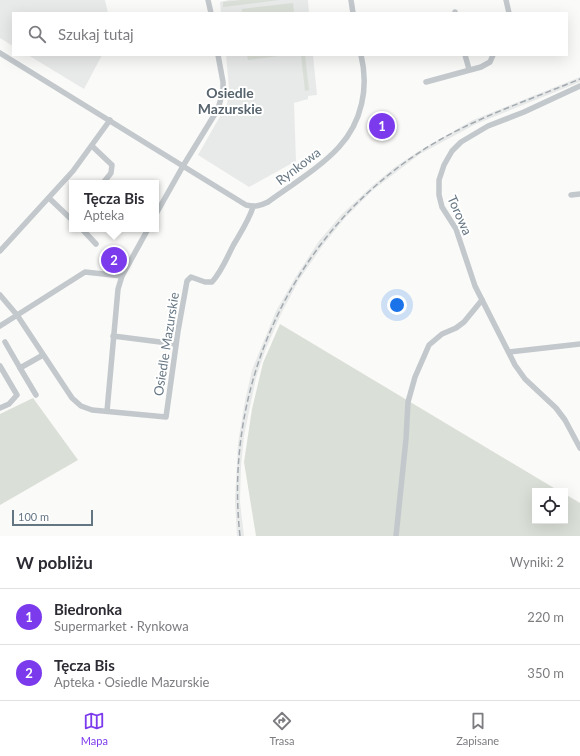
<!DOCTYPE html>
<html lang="pl">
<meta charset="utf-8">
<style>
:root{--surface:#fff;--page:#f7f7f7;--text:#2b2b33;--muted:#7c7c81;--line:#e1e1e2;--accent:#7c3aed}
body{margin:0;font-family:Lato,sans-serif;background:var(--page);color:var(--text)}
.controls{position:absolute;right:12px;bottom:12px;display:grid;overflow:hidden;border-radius:0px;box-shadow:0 4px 16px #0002}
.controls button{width:36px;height:36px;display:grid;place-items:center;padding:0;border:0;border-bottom:1px solid var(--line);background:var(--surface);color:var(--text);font:20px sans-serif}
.scale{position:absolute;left:12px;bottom:10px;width:81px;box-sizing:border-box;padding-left:4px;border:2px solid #657683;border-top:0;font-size:11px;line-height:14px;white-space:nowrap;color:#657683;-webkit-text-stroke:3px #fff;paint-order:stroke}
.you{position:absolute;left:397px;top:305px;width:14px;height:14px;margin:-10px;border:3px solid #fff;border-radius:50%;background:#1a73e8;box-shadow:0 0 0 6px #1a73e833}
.badge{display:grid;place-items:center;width:26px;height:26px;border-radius:50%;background:var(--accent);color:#fff;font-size:13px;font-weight:700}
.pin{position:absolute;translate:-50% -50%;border:2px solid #fff;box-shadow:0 1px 4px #0006}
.popup{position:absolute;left:69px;top:180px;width:90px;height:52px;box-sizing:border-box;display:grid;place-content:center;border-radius:0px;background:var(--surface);filter:drop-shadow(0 1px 3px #0005);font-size:13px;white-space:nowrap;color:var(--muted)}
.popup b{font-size:15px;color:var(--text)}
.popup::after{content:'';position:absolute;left:50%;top:100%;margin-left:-8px;border:8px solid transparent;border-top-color:var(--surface)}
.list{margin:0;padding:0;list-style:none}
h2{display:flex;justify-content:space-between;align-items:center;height:52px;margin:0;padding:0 16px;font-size:17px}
h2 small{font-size:13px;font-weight:400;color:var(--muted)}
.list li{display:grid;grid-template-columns:26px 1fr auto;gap:12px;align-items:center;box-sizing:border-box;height:56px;padding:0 16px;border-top:1px solid var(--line)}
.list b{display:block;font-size:15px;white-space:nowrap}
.list p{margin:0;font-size:13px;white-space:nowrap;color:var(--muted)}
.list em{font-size:13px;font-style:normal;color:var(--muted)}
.icon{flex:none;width:22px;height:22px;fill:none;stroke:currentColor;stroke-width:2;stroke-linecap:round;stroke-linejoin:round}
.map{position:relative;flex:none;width:580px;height:536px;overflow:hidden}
.search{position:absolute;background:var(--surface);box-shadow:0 4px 16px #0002;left:12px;right:12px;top:12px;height:44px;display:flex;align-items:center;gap:10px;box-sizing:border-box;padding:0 14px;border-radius:0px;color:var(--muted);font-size:15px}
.sheet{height:164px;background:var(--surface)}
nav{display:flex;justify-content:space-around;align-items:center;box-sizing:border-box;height:56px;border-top:1px solid var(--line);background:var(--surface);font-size:11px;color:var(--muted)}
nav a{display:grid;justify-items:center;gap:2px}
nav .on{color:var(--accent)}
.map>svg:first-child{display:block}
.built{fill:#e8e9e9}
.green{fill:#dadfd7}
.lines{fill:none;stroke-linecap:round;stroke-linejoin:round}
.minor{stroke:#c3c8cc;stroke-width:5.5}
.rail{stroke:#a2aab0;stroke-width:1.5;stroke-dasharray:6 3;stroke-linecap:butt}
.labels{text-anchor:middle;stroke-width:4;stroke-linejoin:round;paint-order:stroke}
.street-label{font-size:13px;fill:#657683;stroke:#fff}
.neighbourhood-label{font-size:14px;font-weight:bold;fill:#57646e;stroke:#fff}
</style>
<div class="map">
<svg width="580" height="536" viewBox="0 0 580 536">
<rect width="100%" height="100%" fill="#fafaf8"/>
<!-- built -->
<g class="built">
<polygon points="0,0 105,0 108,13 13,13 13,46 0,38"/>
<polygon points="229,0 308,0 309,13 221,13 220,2"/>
<polygon points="28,55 102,55 84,89"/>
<polygon points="226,55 313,55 317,95 308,96 308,99 294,103 296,161 249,187 198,155 227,104 229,88"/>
<polygon points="580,77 580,82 476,124 420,154 373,190 345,218 323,245 299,280 281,314 265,351 256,378 244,436 241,466 240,502 244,536 237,536 235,501 238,443 245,401 252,370 276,311 295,278 319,241 342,214 371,187 395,167 419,151 473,120"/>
</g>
<!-- green -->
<g class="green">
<polygon points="242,0 279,0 223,7 223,2"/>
<polygon points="293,3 294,13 242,13 242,9"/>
<polygon points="247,55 287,55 248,60"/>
<polygon points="301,55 305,55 309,90 305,91"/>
<polygon points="280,324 559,491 535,491 535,521 565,521 565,494 580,503 580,536 256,536 244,462 252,409 263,363"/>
<polygon points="33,398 78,460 0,505 0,414"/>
</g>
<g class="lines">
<!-- minor -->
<g class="minor">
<polyline points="208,0 211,13"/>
<polyline points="351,0 353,13"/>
<polyline points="506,0 509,13"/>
<polyline points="455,12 455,13"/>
<path d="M 0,53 L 246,205 C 255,207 260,206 268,202 C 290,186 321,167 339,147 C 362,122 369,87 361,55"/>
<polyline points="465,55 469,69"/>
<polyline points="426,82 481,67 490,62 493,55"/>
<polyline points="580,86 524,112 488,126 461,142 452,151 444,165 439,180 439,195 442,207 456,229 475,286 515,365 525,379 556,408 565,420 580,448"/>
<polyline points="92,146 112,165 111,173 103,183"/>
<polyline points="571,195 580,194"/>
<polyline points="49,198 71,219 72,218"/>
<polyline points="156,214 183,166 218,109 223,91 223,82 218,55"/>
<polyline points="82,229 96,244"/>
<polyline points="0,251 73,171 110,120"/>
<path d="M 0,295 L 17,315 L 72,398 L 81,406 L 92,410 L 166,417 L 178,331 L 187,281 L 191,277 L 205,282 L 212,282 C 222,271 227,257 234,244 C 241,232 249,220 253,207"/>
<polyline points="0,326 85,272 122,276"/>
<polyline points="113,336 176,344"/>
<polyline points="5,342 20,368 43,355"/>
<polyline points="509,352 580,344"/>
<polyline points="0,366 17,395 9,404 0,408"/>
<polyline points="20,368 36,395"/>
<polyline points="107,411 118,289 122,276 148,229"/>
<polyline points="396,536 406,439 408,402 415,377 429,345 442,334 456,328 464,322 482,300"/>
</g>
<!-- rail -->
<path class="rail" d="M 240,536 C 223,383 294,233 423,150 C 471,119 527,101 580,79"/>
</g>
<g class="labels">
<!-- street labels -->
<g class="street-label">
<text transform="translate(298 166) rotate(-37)" y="5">Rynkowa</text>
<text transform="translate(460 215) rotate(66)" y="5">Torowa</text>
<text transform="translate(166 344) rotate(-81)" y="5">Osiedle Mazurskie</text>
</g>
<!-- neighbourhood labels -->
<g class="neighbourhood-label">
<text x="230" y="98">Osiedle<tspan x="230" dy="16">Mazurskie</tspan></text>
</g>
</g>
</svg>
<div class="controls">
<button><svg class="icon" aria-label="locate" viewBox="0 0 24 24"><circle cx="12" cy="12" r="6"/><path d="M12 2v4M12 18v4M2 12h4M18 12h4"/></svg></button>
</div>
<div class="scale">100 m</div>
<div class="you"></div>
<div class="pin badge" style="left:382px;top:126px">1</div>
<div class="pin badge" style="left:114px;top:260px">2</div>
<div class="popup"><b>Tęcza Bis</b>Apteka</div>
<div class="search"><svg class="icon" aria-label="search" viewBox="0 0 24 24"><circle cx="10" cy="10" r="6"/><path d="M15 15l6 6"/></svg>Szukaj tutaj</div>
</div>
<section class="sheet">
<h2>W pobliżu<small>Wyniki: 2</small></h2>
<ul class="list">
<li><span class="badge">1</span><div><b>Biedronka</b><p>Supermarket · Rynkowa</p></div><em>220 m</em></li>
<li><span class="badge">2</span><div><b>Tęcza Bis</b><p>Apteka · Osiedle Mazurskie</p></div><em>350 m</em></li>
</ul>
</section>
<nav>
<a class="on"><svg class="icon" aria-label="map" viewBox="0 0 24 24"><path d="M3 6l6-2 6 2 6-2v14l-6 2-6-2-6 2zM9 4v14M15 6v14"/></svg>Mapa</a>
<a><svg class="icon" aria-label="directions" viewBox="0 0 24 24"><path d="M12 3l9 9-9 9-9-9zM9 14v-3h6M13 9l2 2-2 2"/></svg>Trasa</a>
<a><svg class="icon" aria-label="saved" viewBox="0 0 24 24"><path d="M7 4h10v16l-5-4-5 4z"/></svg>Zapisane</a>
</nav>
